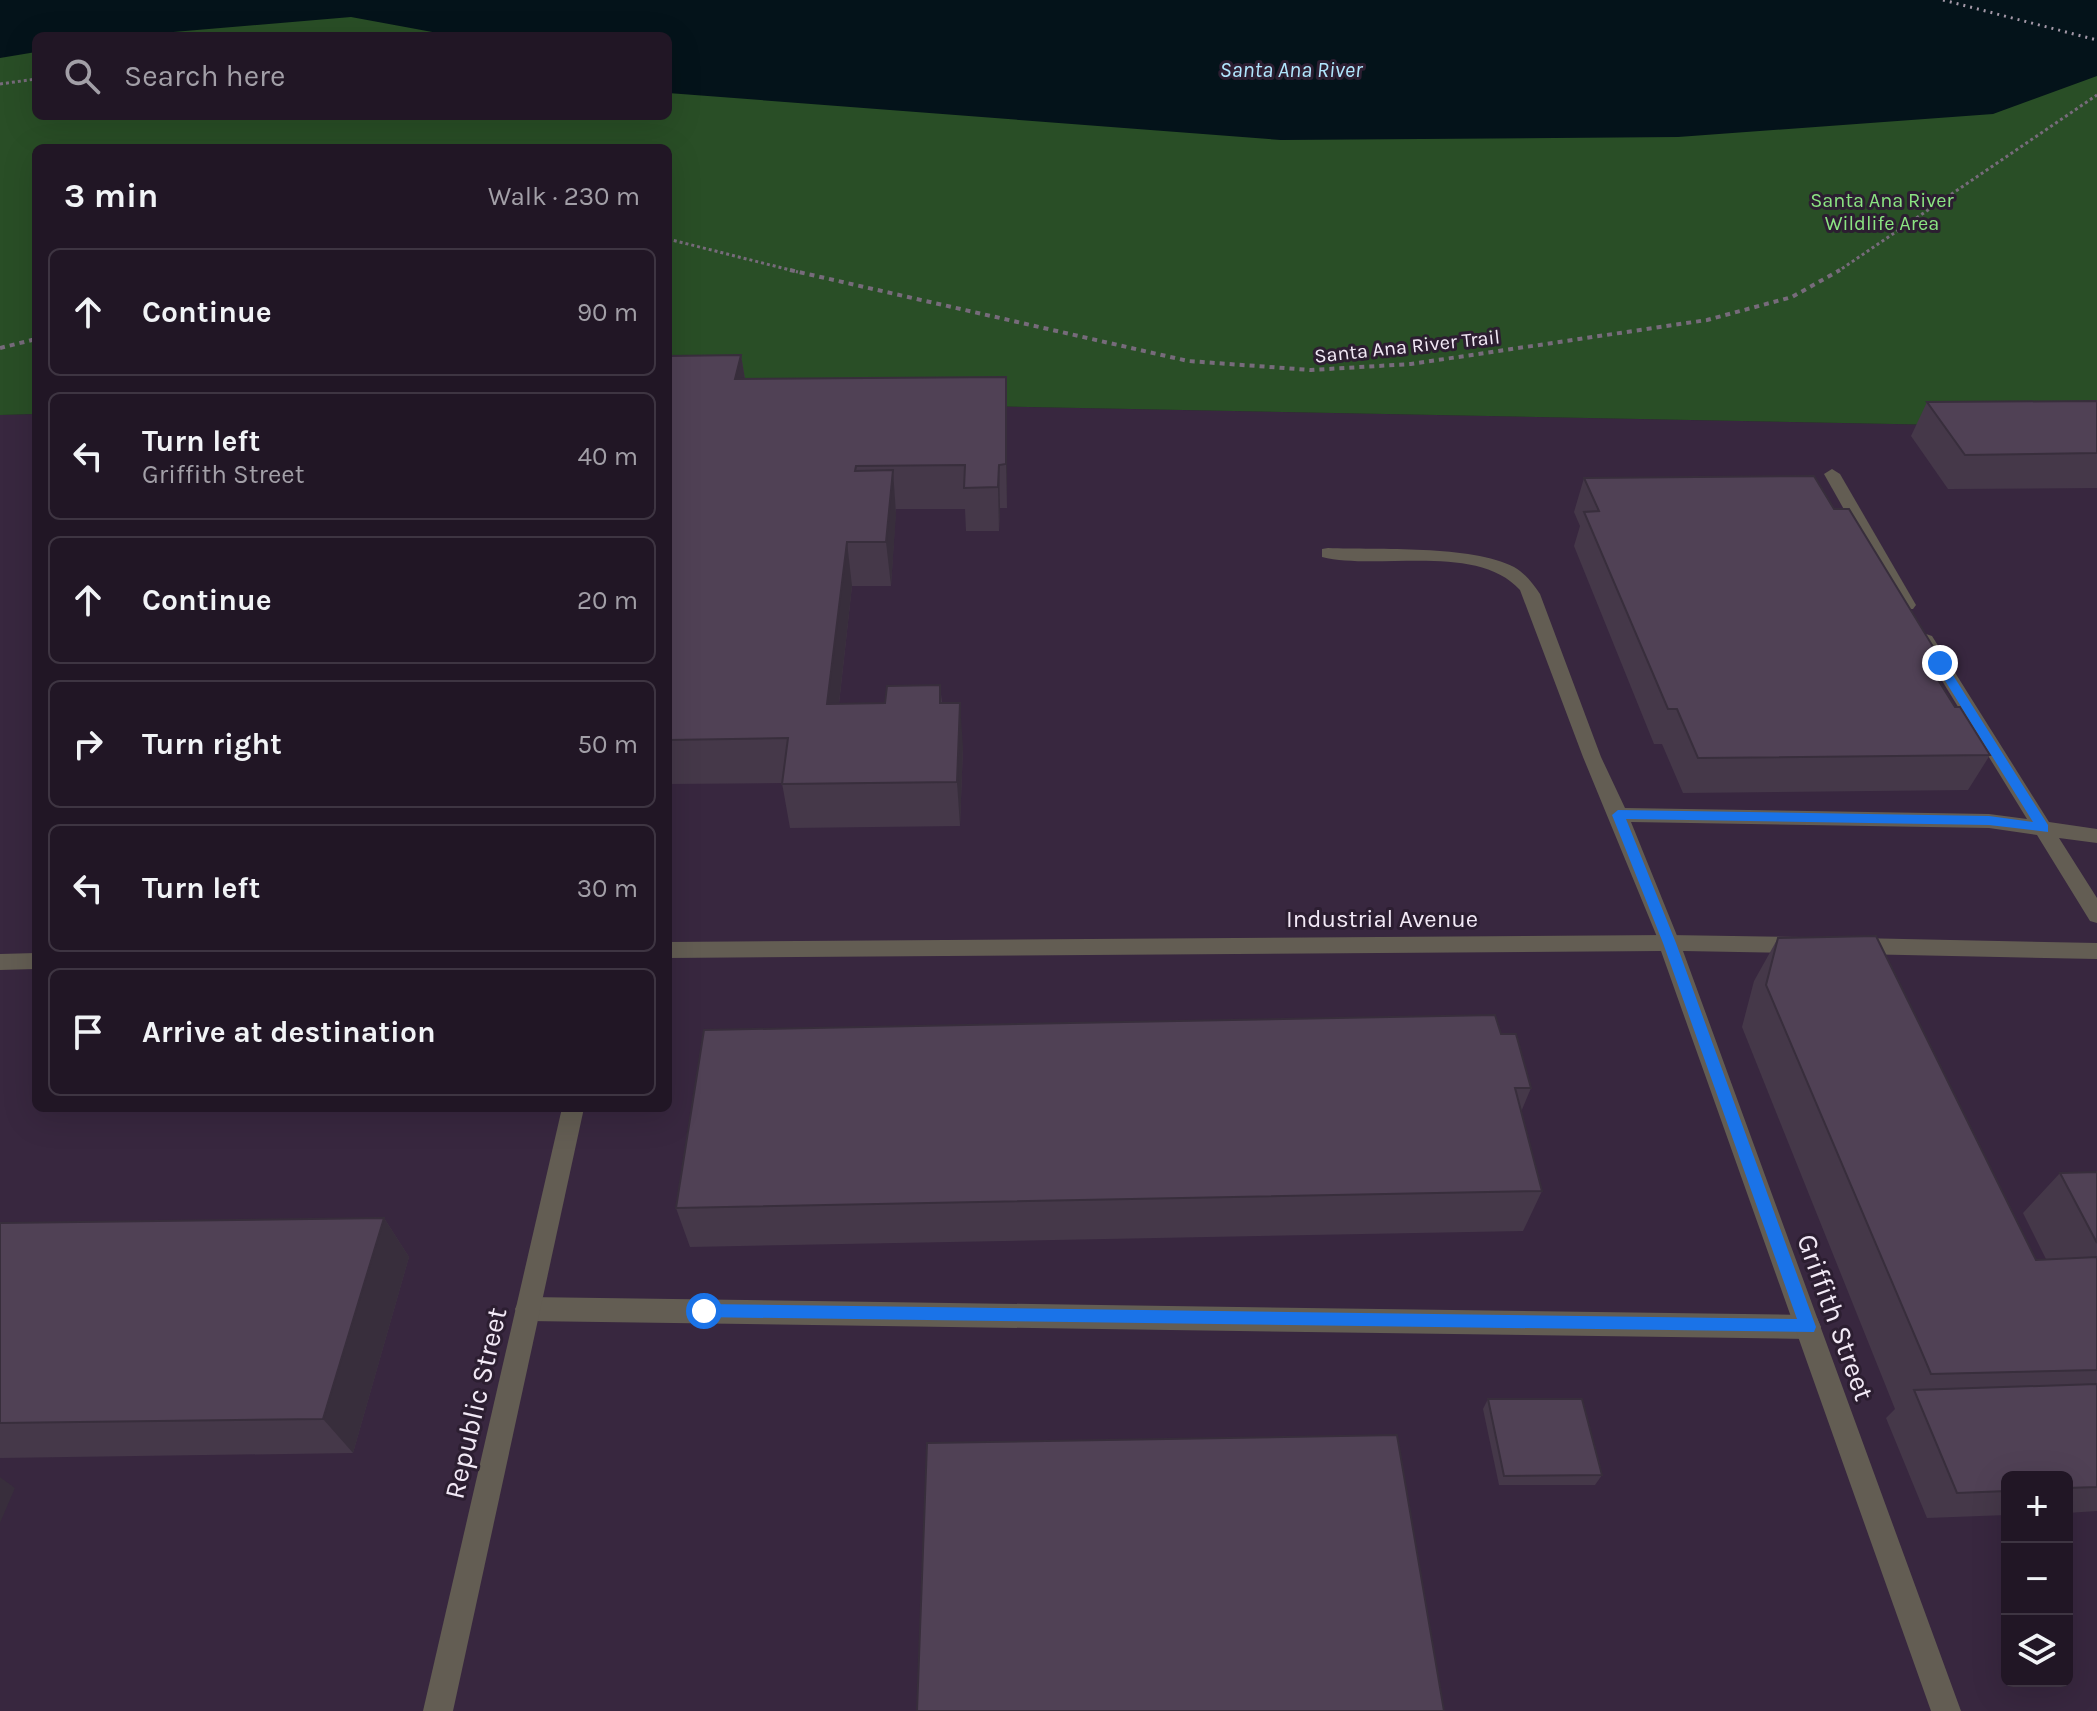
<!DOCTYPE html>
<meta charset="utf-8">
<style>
:root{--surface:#211625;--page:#291f2d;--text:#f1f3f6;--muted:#a29fa7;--line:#3e3542}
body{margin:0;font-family:Karla,sans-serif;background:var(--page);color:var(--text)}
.controls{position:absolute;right:24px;bottom:24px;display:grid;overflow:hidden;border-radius:12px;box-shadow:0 8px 32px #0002}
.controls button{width:72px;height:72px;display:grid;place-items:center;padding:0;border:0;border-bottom:2px solid var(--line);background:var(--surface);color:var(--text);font:40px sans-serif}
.stop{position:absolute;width:24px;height:24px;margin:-18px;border:6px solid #1a73e8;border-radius:50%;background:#fff}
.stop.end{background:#1a73e8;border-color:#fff;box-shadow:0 2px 8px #0008}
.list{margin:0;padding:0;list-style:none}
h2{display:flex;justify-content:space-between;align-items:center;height:104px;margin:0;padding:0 32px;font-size:34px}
h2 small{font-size:26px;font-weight:400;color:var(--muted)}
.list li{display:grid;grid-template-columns:52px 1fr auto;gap:24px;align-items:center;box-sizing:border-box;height:128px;margin:0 16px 16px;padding:0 16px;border:2px solid var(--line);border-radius:12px}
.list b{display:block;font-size:30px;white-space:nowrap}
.list p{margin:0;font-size:26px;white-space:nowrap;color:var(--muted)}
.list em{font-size:26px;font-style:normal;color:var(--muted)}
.icon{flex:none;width:44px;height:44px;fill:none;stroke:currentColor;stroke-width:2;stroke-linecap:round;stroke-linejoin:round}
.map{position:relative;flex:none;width:2097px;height:1711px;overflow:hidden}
.search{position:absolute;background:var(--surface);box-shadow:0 8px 32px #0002;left:32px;top:32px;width:640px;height:88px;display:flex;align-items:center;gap:20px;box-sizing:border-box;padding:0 28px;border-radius:12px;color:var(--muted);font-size:30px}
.panel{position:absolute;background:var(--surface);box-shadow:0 8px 32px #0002;left:32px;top:144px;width:640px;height:968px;border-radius:12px}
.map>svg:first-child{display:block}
.built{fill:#38273f;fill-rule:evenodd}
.green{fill:#294e26;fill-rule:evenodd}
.water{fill:#04131a}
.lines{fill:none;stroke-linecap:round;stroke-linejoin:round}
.path-far1{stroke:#776b7b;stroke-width:3;stroke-dasharray:3 3;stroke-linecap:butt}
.path{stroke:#776b7b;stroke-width:4;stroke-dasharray:5 5;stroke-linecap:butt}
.lane{fill:#635d53;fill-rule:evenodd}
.street{fill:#635d53;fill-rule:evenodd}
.rail{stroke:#a499a8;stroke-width:3;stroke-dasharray:2 5;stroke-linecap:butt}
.wall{fill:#453849}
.shaded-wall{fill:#382e3c}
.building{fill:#504155;stroke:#382e3c;stroke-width:2}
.route{fill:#1a73e8}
.labels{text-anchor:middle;stroke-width:6;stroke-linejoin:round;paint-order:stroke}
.far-park-label{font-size:20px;fill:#8be482;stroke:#2c1e31}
.far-street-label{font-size:20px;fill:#f2e9f6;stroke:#2c1e31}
.far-water-label{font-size:22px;font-style:italic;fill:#b1e6fd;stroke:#2c1e31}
.street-label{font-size:24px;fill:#f2e9f6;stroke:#2c1e31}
.near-street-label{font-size:28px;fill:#f2e9f6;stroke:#2c1e31}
</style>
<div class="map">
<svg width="2097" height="1711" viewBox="0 0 2097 1711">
<rect width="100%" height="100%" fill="#2c1e31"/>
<!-- built -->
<path class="built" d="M 829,403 L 2097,428 L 2097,1711 L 0,1711 L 0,415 L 36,414 L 36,1108 L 668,1108 L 668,406 ZM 2007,1477 L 2067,1477 L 2067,1681 L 2007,1681 Z"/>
<!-- green -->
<path class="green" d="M 0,0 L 2097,0 L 2097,428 L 829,403 L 668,406 L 668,148 L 36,148 L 36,414 L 0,415 ZM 36,36 L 668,36 L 668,116 L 36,116 Z"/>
<!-- water -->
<polygon class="water" points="0,0 2097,0 2097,76 1993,114 1678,137 1281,140 668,93 668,36 454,36 351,17 126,36 36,36 36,52 0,58"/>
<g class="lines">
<!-- path-far1 -->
<g class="path-far1">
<polyline points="0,84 36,79"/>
<polyline points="668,239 798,272"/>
<polyline points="1837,272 2097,95"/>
</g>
<!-- path -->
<g class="path">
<polyline points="790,270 1188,361 1311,370 1411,364 1707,320 1792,297 1840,270"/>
<polyline points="0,348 36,339"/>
</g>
<!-- lane -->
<g class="lane">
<polygon points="1832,469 1840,474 1916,605 1913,609 1901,609 1898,605 1824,474"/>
<path d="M 1328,548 C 1377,550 1472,545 1514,567 C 1525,573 1533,584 1540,594 L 1601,757 L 1625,808 L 1989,814 L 2027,819 L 1917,640 L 1926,634 L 1932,636 L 2049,822 L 2097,829 L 2097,843 L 2059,838 L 2097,898 L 2097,923 L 2090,921 L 2037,835 L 1989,828 L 1631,822 L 1680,943 L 1676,949 L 1662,949 L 1583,757 L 1520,590 C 1477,542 1379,571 1322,557 L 1322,549 Z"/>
<polygon points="528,1297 1808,1315 1817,1318 1821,1327 1817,1336 1808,1339 528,1321 519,1317 515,1309 519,1301"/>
</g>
<!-- street -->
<g class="street">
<polygon points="1669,935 1801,937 1808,939 1812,945 1808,951 1801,953 1683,951 1961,1711 1931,1711 1661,951 668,958 668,942"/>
<polygon points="1857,938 2097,943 2097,959 1857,954 1850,952 1846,946 1850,940"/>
<polygon points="36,953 36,969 0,970 0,954"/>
<polygon points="562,1108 584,1108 453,1711 423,1711"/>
</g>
<!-- rail -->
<polyline class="rail" points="1943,0 2097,40"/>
</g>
<!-- wall -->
<g class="wall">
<polygon points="741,355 745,379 1007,420 1007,508 1000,508 999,531 966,531 965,509 896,509 891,586 852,586 839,704 885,703 940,685 942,703 963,747 960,826 790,828 782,783 668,784 668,356"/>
<polygon points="2097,401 2097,488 1948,489 1911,436 1927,402"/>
<polygon points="1584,478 1834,509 1940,658 1933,672 1955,707 1990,755 1968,790 1683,793 1662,744 1654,744 1574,546 1580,526 1574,512"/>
<polygon points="1778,938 2036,1260 2046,1259 2023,1213 2060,1173 2097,1172 2097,1511 2067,1513 2067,1477 2007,1477 2007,1515 1927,1518 1886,1418 1895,1409 1742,1027 1754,981"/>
<polygon points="1501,1034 1531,1088 1521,1112 1542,1191 1523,1231 690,1247 676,1208"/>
<polygon points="384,1218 409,1257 353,1453 0,1458 0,1223"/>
<polygon points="1488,1399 1602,1475 1595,1485 1499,1485 1483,1409"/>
</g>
<!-- shaded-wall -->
<g class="shaded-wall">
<polygon points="741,355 748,398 735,379"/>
<polygon points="1006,377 1007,420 1007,508 1006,464"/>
<polygon points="999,465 1000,508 999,531 998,487"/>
<polygon points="893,470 896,514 891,586 886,542"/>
<polygon points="847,542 852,586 834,748 827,704"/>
<polygon points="960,703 963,747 960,826 957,782"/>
<polygon points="384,1218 409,1257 353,1453 323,1419"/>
<polygon points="0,1477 15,1488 0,1523"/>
</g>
<!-- building -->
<g class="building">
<polygon points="741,355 735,379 1006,377 1006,464 999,465 998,487 964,488 965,465 856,466 855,471 893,470 886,542 847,542 827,704 885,703 887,686 940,685 940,703 960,703 957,782 782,784 788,738 668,740 668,356"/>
<polygon points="2097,401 2097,453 1965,455 1927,402"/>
<polygon points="1814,476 1834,509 1849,509 1940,658 1925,659 1955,707 1960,707 1990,755 1698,758 1677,709 1668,709 1584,512 1599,511 1584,478"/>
<polygon points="1876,936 2036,1260 2097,1257 2097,1370 1931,1374 1766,985 1778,938"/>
<polygon points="1495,1015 1501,1034 1516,1034 1531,1088 1515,1088 1542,1191 676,1208 704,1030"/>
<polygon points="2097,1172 2097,1243 2060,1173"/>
<polygon points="384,1218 323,1419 0,1423 0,1223"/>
<polygon points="2097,1384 2097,1487 2067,1488 2067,1477 2007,1477 2007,1491 1957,1493 1914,1390"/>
<polygon points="1488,1399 1582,1399 1602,1475 1504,1476"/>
<polygon points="1397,1435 1444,1711 917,1711 927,1443"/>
</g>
<!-- route -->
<polygon class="route" points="1940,660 1944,661 2048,825 2048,832 1989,825 1626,819 1676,943 1816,1327 1814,1332 698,1317 698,1306 704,1304 1797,1319 1663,943 1612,815 1618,810 1989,816 2033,822 1934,663"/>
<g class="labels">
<!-- far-park labels -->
<g class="far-park-label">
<text x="1882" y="207">Santa Ana River<tspan x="1882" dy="23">Wildlife Area</tspan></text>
</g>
<!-- far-street labels -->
<g class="far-street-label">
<text transform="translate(1407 346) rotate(-6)" y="7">Santa Ana River Trail</text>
</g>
<!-- far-water labels -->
<g class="far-water-label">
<text x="1291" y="77">Santa Ana River</text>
</g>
<!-- street labels -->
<g class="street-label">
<text x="1382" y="927">Industrial Avenue</text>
</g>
<!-- near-street labels -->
<g class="near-street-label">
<text transform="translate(1836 1317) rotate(70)" y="10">Griffith Street</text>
<text transform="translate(475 1403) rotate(-77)" y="10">Republic Street</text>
</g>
</g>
</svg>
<div class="controls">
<button>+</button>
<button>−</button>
<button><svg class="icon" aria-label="layers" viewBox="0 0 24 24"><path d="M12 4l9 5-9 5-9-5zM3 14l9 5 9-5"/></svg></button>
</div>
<div class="stop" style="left:704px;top:1311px"></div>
<div class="stop end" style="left:1940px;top:663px"></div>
<div class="search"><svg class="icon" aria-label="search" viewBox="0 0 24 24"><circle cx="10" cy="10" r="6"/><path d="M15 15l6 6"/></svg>Search here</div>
<section class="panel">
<h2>3 min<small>Walk · 230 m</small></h2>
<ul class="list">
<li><svg class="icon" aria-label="ahead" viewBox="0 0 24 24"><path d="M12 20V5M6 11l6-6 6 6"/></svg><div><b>Continue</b></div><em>90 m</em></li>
<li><svg class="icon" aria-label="left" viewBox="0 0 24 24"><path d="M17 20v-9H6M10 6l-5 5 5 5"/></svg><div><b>Turn left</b><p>Griffith Street</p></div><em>40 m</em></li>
<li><svg class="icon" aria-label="ahead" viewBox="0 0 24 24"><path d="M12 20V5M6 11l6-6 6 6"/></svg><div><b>Continue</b></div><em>20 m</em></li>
<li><svg class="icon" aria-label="right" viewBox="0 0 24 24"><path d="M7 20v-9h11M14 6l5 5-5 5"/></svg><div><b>Turn right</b></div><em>50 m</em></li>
<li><svg class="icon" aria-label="left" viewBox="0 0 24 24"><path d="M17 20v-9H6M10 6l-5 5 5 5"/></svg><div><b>Turn left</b></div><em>30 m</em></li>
<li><svg class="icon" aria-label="arrive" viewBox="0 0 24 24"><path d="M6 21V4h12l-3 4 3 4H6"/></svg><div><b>Arrive at destination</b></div></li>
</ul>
</section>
</div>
